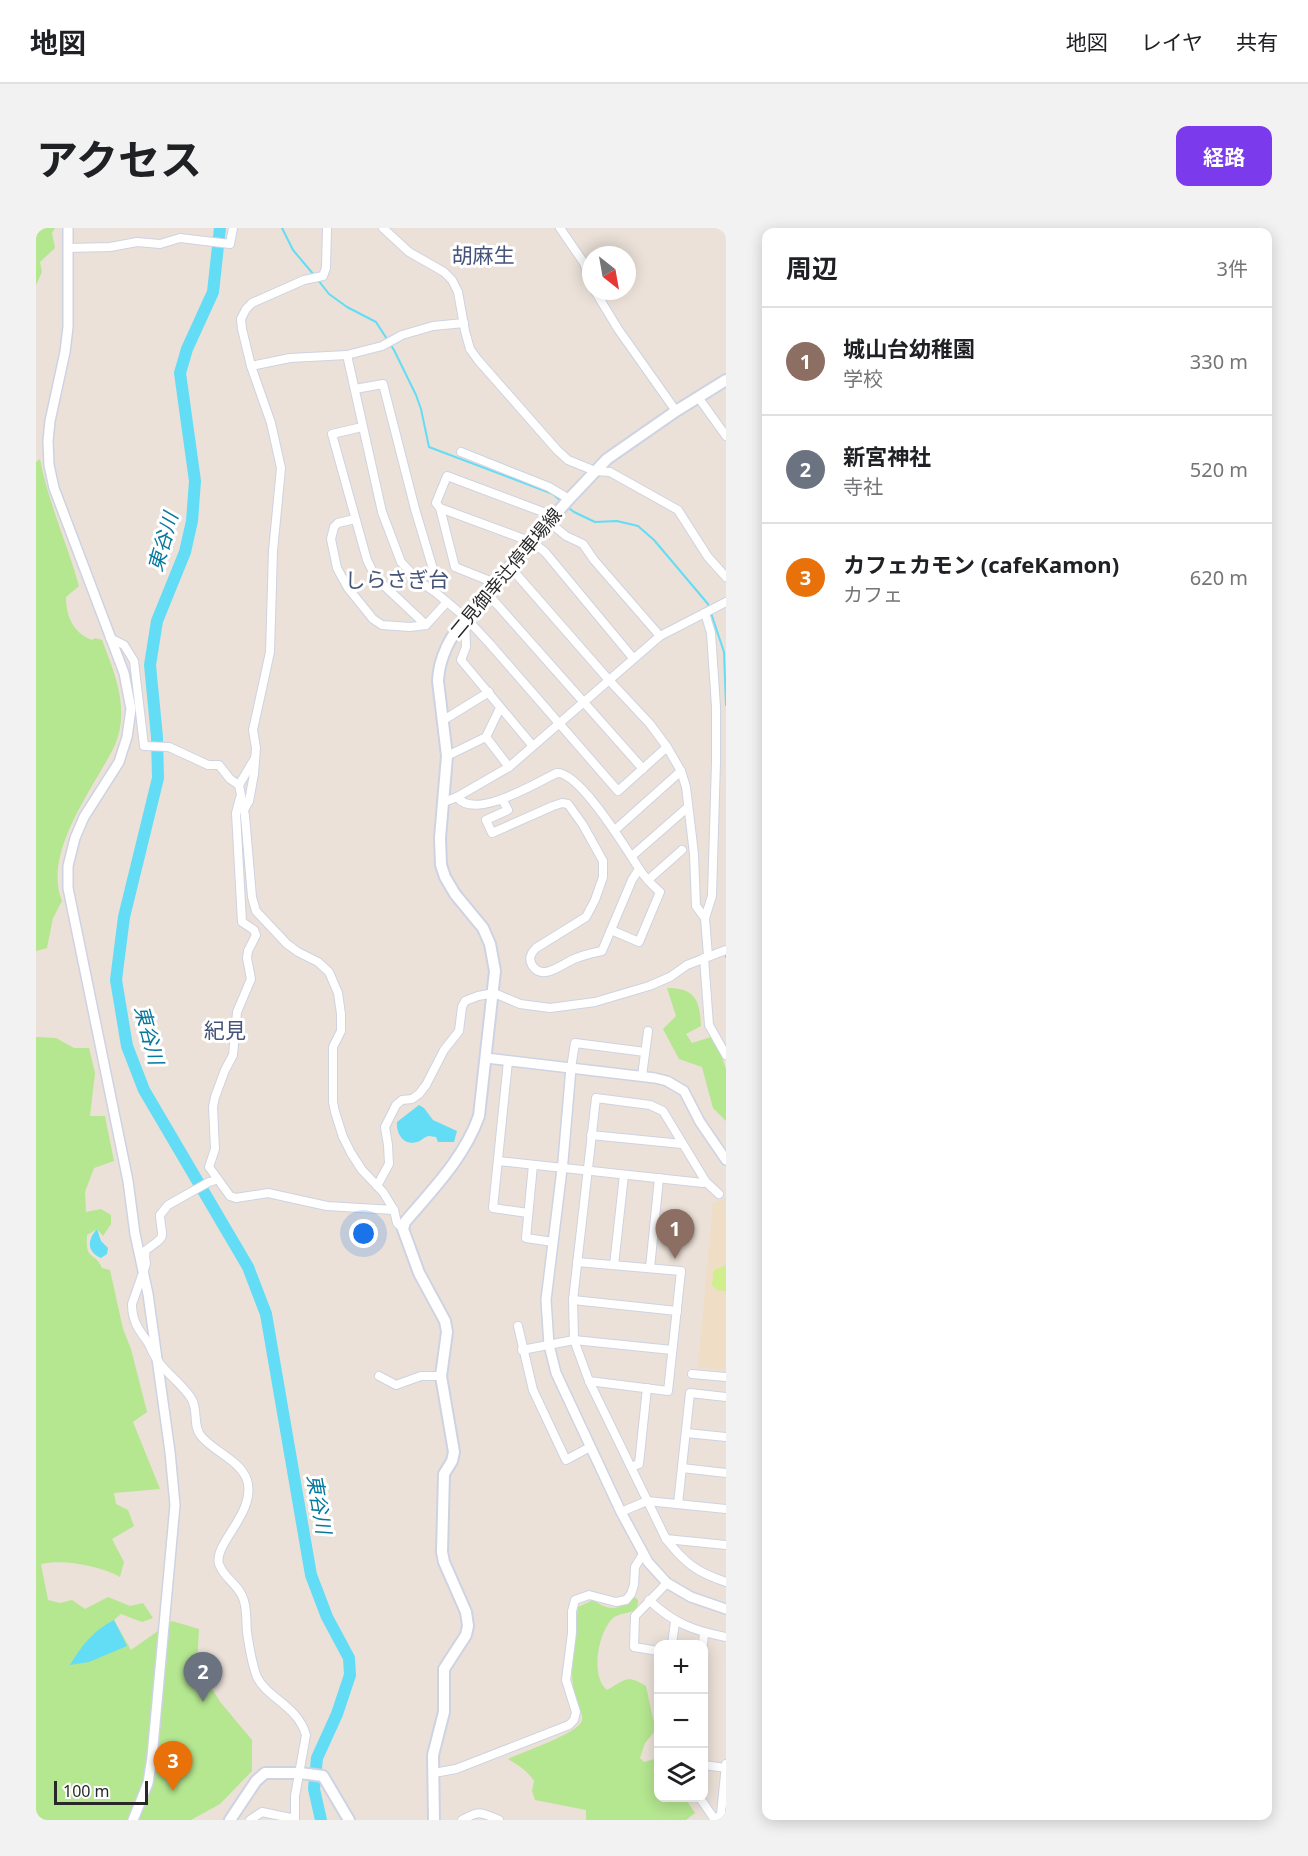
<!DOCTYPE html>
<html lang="ja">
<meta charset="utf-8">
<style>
:root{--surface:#fff;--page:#f2f2f2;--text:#202124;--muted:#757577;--line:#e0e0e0;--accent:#7c3aed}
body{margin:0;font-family:"Noto Sans","Noto Sans JP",sans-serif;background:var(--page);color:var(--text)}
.controls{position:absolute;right:18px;bottom:18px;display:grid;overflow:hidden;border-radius:12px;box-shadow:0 3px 15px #0003}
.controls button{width:54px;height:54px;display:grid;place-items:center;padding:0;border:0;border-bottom:2px solid var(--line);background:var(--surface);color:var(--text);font:30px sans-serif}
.compass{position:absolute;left:546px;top:18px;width:54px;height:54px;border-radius:50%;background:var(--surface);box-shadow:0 3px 15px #0003;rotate:149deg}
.scale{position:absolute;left:18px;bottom:15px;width:94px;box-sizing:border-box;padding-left:6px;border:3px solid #282828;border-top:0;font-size:16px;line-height:21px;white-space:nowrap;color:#282828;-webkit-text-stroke:4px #fff;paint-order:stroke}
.you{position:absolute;left:328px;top:1006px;width:21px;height:21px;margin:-15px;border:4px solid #fff;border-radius:50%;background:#1a73e8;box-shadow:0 0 0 9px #1a73e833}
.badge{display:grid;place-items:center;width:39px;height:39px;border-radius:50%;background:var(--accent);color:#fff;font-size:20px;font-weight:700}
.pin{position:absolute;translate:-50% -50px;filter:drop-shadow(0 2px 3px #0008)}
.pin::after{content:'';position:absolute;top:32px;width:21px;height:18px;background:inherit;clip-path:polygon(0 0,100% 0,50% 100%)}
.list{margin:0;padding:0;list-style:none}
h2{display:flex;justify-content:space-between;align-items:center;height:78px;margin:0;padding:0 24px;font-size:26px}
h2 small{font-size:20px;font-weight:400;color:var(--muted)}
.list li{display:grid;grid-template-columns:39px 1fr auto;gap:18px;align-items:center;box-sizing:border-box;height:108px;padding:0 24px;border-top:2px solid var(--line)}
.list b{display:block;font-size:22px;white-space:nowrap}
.list p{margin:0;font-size:20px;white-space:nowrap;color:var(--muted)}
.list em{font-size:20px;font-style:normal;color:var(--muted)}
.icon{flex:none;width:33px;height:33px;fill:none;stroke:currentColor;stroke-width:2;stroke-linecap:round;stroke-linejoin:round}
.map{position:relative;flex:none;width:690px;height:1592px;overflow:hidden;border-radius:12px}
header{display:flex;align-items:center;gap:36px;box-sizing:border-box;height:84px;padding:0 30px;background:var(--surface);border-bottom:2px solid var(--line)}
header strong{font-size:28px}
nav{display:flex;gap:33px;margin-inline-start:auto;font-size:21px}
.intro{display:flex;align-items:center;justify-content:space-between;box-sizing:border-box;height:144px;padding:0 36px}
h1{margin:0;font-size:42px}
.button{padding:15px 27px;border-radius:12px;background:var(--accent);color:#fff;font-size:21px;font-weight:700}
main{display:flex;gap:36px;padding:0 36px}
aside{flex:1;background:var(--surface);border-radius:12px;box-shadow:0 3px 15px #0003}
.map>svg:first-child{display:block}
.education{fill:#efddc5}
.green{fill:#b5e690}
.pitch{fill:#ceef8b}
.water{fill:#63dcf5}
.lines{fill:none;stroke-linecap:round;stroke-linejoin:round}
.stream{stroke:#63dcf5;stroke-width:2}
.river{stroke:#63dcf5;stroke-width:12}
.minor-casing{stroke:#cdd3e2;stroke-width:10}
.tertiary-casing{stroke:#cdd3e2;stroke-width:12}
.secondary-casing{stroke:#cdd3e2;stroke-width:14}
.minor{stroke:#fff;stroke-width:8}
.tertiary{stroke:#fff;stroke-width:9}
.secondary{stroke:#fff;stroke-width:10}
.labels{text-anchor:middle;stroke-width:6;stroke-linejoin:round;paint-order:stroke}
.street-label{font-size:18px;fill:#282828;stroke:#fff}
.water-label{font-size:20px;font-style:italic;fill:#05789e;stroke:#fff}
.quarter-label{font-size:21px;fill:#46547a;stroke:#fff}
</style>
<header>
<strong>地図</strong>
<nav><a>地図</a><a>レイヤ</a><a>共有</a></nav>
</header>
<div class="intro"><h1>アクセス</h1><a class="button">経路</a></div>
<main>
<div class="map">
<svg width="690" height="1592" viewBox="0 0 690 1592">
<rect width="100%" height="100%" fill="#ebe1d8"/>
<!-- education -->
<polygon class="education" points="690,970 690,1142 662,1140 677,975"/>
<!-- green -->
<g class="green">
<polygon points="3,0 19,0 16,5 19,20 4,34 6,44 0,57 0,4"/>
<path d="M 4,231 C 12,274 31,315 43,358 L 30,369 C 30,388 37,405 56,412 L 59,410 L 66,412 C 79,446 94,481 79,517 C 58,560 6,624 26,673 L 17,690 L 11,720 L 0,723 L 0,234 Z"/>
<path d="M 631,760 C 659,760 664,772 665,798 L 650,806 L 656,815 L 675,809 L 685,826 L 690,841 L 690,893 L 677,880 L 666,839 L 643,831 L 627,801 L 640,788 Z"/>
<path d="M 0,809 L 20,810 L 38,820 L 53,820 L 59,845 L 54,888 L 69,888 L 78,933 L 58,940 L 49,964 L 50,984 L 65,981 L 75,987 L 75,996 L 67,1008 L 61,1001 L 51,1007 C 49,1034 59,1023 66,1040 L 74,1042 L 87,1101 L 95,1121 L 111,1184 L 97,1194 L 124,1261 L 78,1265 L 80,1276 L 92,1282 L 98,1298 L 76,1311 L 88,1334 L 84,1349 C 64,1338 28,1331 5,1336 L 12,1372 L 24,1375 L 36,1372 L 49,1381 L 72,1369 L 94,1378 L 107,1375 L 117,1390 L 106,1394 L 85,1386 L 78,1392 L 95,1422 L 136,1393 L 163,1401 L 161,1438 L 185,1475 L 216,1512 L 216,1543 L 184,1576 L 155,1592 L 0,1592 Z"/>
<path d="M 599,1369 L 602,1372 C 603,1388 585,1383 577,1390 C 562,1404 554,1448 571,1462 C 590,1452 590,1446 610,1458 L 617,1491 L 622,1499 L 609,1515 L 604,1530 L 608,1534 L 622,1530 L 622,1570 L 649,1570 L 659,1585 L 650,1592 L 550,1592 L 550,1582 L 499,1572 L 496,1563 L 498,1553 C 492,1543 482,1537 472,1531 C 487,1524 533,1508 543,1497 C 551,1489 542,1480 540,1472 C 531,1442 539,1408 542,1379 L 557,1372 C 575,1384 582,1382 599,1369 Z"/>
</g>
<!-- pitch -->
<polygon class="pitch" points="690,1037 690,1063 681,1062 676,1057 678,1042"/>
<!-- water -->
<g class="water">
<path d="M 383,877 L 388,880 L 397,892 L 421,903 L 418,914 L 402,914 L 400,909 C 396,909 393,907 390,909 C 387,910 385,913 381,914 C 368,918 360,906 361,894 Z"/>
<path d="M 61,1001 L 65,1013 L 72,1020 L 71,1026 L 65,1030 C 51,1024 51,1012 61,1001 Z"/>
<path d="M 78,1392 L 91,1418 L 53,1434 L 34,1437 C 46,1417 57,1403 78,1392 Z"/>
</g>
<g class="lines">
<!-- stream -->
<g class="stream">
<polyline points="246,0 257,22 278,47"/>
<polyline points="282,52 293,66 311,79 340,94 358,122 380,167 385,181 393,219 517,266 526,274"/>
<polyline points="530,278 538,284 559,294 581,293 602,298 618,312 672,376 688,424 690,477"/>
<polyline points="690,728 690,729"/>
</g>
<!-- river -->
<polyline class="river" points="184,0 177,64 151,121 144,145 159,253 156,293 149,324 121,393 114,437 121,509 122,550 88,689 80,752 91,818 108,862 212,1039 230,1086 275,1347 291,1389 313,1430 314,1447 301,1486 281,1530 278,1561 285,1592"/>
<!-- minor casing -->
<g class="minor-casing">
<g id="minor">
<polyline points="347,0 373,24 408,44 416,52 422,64 429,103 434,121 442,132 521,222 532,232 559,243 574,244 642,282 672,329 690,349"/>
<polyline points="524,0 548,35 555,56"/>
<polyline points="32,20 74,19 101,14 124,16 144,10 194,16 197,0"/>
<polyline points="559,63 582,101 640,183"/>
<polyline points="311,127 346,284 365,334 383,353 399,364 429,389 454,416 582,563 631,519 614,496 572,451 474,339"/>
<polyline points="215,138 254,130 311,127 346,118 366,107 397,98 428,95"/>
<polyline points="319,161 347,156 379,281 397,341 383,353"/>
<polyline points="662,169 690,208"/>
<polyline points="326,199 296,206 331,332 340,350 390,397"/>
<polyline points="425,224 513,259 533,271"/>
<polyline points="404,280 400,275 411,248 507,284 516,291"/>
<polyline points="319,291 302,295 298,299 295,311 301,340 312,360 337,391 346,397 374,399 390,397 411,374"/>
<polyline points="513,294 530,308 547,316 558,332 624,408"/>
<polyline points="459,355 419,339 404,280 496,314 509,324 597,430"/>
<polyline points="451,365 607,541"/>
<polyline points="669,385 675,405 680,479 680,534 676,668 669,690 672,728"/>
<polyline points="429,389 430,419 425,432 496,517"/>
<polyline points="74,410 88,417 98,433 108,518 133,519 172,537 183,537 194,551 203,557 209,588 216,669 220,683 251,716 262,724 282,734 293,744 302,765 305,786 305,803 297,819 297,874 299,884 307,909 315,925 326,942 347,964 358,982 361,995 367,1001"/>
<polyline points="406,493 453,464"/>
<polyline points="450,509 473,539"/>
<polyline points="631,519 645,543 650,559 658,626 660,678 669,690"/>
<polyline points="411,528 450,509 464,480"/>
<polyline points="203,557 219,530"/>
<path d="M 421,569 C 439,593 499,555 521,545 C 544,544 589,619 602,639 C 608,649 616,657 624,664 L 603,714 L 575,702"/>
<polyline points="204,570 200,585 206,694 218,702 220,707 212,723 211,730 215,751 201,784 197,827 189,842 179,869 177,879 179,921 173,939 194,968 200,970 232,965 291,978 358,982"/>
<path d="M 466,571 L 472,582 L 450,592 L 456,605 L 517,578 L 526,575 L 532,576 L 547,597 L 567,633 L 567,649 L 559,672 L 550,689 L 500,720 C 495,725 492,730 496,737 C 506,754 526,736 538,731 C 547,727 556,725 566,723 L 596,652 L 603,641"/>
<polyline points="408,574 421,569 473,539 624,408 690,374"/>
<polyline points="208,582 213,573 218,546 220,520 217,502 234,424 237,323 245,240 235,195 215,138 206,101 205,91 210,81 216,75 268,52 287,48 290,40 291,0"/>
<polyline points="579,602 645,543"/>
<polyline points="596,628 652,579"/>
<polyline points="612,652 646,622"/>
<polyline points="668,730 673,797 690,827"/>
<polyline points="472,833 457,980 492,985"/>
<polyline points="535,840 539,815 609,824"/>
<polyline points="606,848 612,803"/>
<polyline points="555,907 646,916"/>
<polyline points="462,933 667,955"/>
<polyline points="497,937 490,1010 517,1014"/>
<path d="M 180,952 L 173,954 L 132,977 L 124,987 C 125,1011 133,1006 110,1022 L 109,1028 L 110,1036 L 96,1076 C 96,1092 102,1101 111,1113 C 115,1119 117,1127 122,1133 C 131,1146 146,1156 155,1170 C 163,1182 156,1197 165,1208 C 178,1224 204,1232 211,1252 C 221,1284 177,1316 183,1336 C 188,1351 204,1357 208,1373 C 211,1383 210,1394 211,1404 C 213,1418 216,1436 221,1449 C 231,1470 262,1478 270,1507 L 259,1568 L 259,1592"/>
<polyline points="341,958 353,936 352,917 349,899 360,877 366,872 376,871 383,866 390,857 408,822 423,803 426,779 429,773 442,768 458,765 484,776 514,780 559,774 613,758 634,749 651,737 690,722"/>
<path d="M 683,966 L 670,954 L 627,883 L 614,877 L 560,870 L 537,1072 L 538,1112 L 553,1153 L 630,1311 C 649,1335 660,1344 690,1354"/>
<polyline points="541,1034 645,1043 632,1163 553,1153"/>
<polyline points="578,1037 588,947"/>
<polyline points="614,1040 623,950"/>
<polyline points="537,1072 641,1083"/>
<polyline points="482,1098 497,1162 530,1232 554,1219"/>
<polyline points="486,1122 538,1112 636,1122"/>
<polyline points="656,1146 690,1149"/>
<polyline points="343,1148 360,1157 385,1148 405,1148"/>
<polyline points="650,1205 690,1209"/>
<polyline points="595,1239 603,1236 611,1160"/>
<polyline points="646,1240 690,1245"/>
<polyline points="642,1276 654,1165 690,1169"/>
<polyline points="585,1284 611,1273 690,1281"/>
<polyline points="630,1311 690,1317"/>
<path d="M 613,1372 C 637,1395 658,1403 690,1409"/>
<polyline points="636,1416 639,1394"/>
<polyline points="667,1416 668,1405"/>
<polyline points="622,1423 598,1419 599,1388 631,1355"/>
<polyline points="668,1537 690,1540"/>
<polyline points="398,1545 420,1541 533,1497 538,1492 540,1484 530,1452 536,1405 536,1383 539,1372 553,1367 580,1374 590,1372 595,1366 598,1357 599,1339 607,1326"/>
<polyline points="664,1570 679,1592"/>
<polyline points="214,1592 226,1584 259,1591"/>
<path d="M 426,1592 C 444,1582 444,1584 463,1592"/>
<polyline points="680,1592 685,1586 690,1536"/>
</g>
</g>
<!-- tertiary casing -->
<g class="tertiary-casing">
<g id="tertiary">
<polyline points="32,0 32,99 29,124 14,193 12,213 13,237 18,260 88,445 95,481 91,509 83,534 48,589 39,610 32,638 32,660 92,953 99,1006 112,1066 134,1224 139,1277 116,1529 112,1555 97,1592"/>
<polyline points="450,830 619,850 631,853 648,863 664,894 690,932"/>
<polyline points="535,840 527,933 510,1072 513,1117 520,1145 585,1284 612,1334 631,1355 655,1369 690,1381"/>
</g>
</g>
<!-- secondary casing -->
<g class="secondary-casing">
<g id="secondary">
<polyline points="194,1592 220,1553 229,1545 264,1545 287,1548 313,1592"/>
<path d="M 398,1592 L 397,1527 L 408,1484 L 408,1441 L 430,1407 L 432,1398 L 430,1384 L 408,1334 L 406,1324 L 408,1246 L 416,1233 L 418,1224 L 405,1148 L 411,1104 L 409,1093 L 383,1045 L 367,1001 L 369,994 C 397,961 428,930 443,888 L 459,743 L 454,716 L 447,700 L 419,666 L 409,649 L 405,637 L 404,610 L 411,528 L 402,453 C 403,428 415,409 429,389 L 533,271 L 571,231 L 640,183 L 690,152"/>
</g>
</g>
<!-- minor -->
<use href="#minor" class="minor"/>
<!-- tertiary -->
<use href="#tertiary" class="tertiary"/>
<!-- secondary -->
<use href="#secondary" class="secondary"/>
</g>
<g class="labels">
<!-- street labels -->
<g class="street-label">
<text transform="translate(470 345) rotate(-50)" y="6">二見御幸辻停車場線</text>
</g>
<!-- water labels -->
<g class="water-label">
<text transform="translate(127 314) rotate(-74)" y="7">東谷川</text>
<text transform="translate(113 807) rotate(75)" y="7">東谷川</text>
<text transform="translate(283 1276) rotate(80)" y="7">東谷川</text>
</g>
<!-- quarter labels -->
<g class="quarter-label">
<text x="447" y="35">胡麻生</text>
<text x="361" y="359">しらさぎ台</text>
<text x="189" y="810">紀見</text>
</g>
</g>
</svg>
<div class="controls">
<button>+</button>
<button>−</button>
<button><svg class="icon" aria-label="layers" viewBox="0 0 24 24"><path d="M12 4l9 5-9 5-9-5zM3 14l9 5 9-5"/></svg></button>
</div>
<svg class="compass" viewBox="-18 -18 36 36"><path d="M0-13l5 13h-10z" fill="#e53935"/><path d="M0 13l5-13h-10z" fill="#757577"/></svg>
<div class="scale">100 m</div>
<div class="you"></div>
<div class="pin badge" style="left:639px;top:1031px;background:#8d6e63">1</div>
<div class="pin badge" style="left:167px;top:1474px;background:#6b7280">2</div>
<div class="pin badge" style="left:137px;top:1563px;background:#e8710a">3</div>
</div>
<aside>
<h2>周辺<small>3件</small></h2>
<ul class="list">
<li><span class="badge" style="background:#8d6e63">1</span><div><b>城山台幼稚園</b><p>学校</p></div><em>330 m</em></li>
<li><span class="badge" style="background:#6b7280">2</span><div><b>新宮神社</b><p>寺社</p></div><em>520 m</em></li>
<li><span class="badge" style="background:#e8710a">3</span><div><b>カフェカモン (cafeKamon)</b><p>カフェ</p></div><em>620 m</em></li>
</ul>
</aside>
</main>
